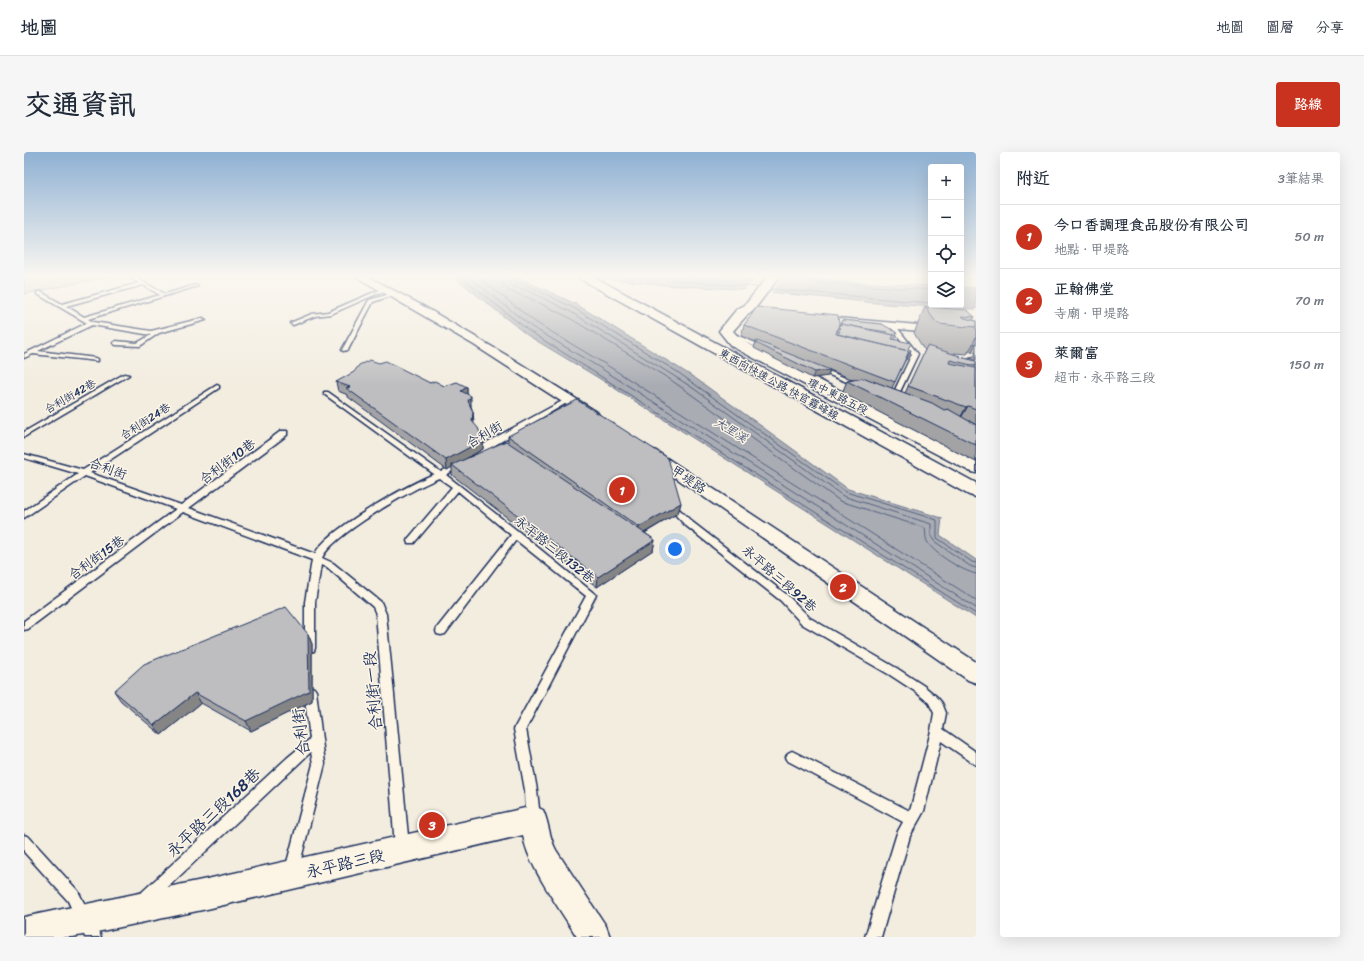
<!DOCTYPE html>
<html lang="zh-TW">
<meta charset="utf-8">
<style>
:root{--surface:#fff;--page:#f6f6f7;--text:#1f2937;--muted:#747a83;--line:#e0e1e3;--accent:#c8321e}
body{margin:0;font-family:Sriracha,"LXGW WenKai TC",sans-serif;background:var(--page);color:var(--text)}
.controls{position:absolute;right:12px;top:12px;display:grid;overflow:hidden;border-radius:4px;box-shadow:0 4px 16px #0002}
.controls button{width:36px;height:36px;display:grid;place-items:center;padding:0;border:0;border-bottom:1px solid var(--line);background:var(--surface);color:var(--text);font:20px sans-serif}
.you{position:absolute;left:651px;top:397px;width:14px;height:14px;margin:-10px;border:3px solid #fff;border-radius:50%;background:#1a73e8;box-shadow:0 0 0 6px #1a73e833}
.badge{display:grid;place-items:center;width:26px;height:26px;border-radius:50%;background:var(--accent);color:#fff;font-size:13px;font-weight:700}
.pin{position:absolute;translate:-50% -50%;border:2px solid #fff;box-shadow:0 1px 4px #0006}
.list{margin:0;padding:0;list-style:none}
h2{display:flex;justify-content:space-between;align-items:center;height:52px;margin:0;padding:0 16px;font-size:17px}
h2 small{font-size:13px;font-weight:400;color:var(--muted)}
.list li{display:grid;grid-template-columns:26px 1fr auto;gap:12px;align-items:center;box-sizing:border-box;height:64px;padding:0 16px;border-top:1px solid var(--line)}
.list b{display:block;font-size:15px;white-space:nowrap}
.list p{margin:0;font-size:13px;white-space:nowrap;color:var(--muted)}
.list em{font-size:13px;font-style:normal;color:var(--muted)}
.icon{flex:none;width:22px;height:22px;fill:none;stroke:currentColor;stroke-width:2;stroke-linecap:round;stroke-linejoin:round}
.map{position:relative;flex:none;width:952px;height:785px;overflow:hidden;border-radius:4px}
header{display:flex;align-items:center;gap:24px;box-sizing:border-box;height:56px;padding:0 20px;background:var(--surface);border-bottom:1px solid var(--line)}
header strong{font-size:19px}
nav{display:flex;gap:22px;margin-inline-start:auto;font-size:14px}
.intro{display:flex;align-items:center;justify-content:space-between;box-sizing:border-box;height:96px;padding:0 24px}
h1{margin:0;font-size:28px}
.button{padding:10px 18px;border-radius:4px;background:var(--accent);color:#fff;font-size:14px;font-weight:700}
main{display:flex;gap:24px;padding:0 24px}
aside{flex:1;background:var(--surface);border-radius:4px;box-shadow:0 4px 16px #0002}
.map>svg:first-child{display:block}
.green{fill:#d3d1cc;stroke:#778095}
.water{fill:#a9acb3;stroke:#707a91}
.pier{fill:#f3ede0}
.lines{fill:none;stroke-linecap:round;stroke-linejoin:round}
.shore{stroke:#546180;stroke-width:1}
.service-casing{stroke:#1b2f5e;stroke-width:3}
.minor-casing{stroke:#1b2f5e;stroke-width:3}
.tertiary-casing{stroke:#1b2f5e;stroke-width:3}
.trunk-casing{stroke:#1b2f5e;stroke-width:3}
.service{fill:#fcf5e5;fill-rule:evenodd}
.minor{fill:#fcf5e5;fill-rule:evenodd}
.tertiary{fill:#fcf5e5;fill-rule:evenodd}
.trunk{fill:#fcf5e5;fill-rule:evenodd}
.wall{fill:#a3a3a5;stroke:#1b2f5e}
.shaded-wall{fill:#858586;stroke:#1b2f5e}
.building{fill:#bebec0;stroke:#1b2f5e}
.labels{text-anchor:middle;stroke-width:3;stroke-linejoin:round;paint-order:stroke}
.far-street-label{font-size:11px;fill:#1b2f5e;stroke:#fcf5e5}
.far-water-label{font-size:12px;font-style:italic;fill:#465478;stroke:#fcf5e5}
.street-label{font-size:13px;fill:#1b2f5e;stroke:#fcf5e5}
.near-street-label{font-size:16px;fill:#1b2f5e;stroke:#fcf5e5}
</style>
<header>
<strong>地圖</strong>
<nav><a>地圖</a><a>圖層</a><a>分享</a></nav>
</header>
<div class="intro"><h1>交通資訊</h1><a class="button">路線</a></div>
<main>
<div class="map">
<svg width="952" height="785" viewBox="0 0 952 785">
<rect width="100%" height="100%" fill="#f3ede0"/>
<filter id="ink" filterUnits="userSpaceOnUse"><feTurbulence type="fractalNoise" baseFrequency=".025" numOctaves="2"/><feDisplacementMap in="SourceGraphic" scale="8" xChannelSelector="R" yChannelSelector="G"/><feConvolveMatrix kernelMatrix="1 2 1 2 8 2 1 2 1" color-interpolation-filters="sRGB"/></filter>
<g filter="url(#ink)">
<!-- green -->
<polygon class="green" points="0,124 87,124 0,142"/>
<!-- water -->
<g class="water">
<polygon points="429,124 491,124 552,152 671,226 824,337 918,366 916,383 952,408 952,466 573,225 503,183"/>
<polygon points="561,124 772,124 814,129 907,134 907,153 937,153 937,135 952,136 952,157 862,152 714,137 639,133"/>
</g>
<!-- pier -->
<polygon class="pier" points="732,124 760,124 746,143 719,140"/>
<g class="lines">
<!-- shore -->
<g class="shore">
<polyline points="436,124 505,179 952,462"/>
<polyline points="444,124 508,175 578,217 952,456"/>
<polyline points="453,124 511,170 581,212 952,448"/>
<path d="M 478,124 L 480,133 L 485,139 L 505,146 L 544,165 L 647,228 L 816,349 L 901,376 C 902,381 901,387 904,391 C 912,403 939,419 952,422"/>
<polyline points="484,124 485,129 489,134 507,140 547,160 666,234 819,344 907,372 907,384 910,389 946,414 952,416"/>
<polyline points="489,124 492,130 509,136 550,156 652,219 822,340 913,368 913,386 948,410 952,411"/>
<polyline points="598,124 734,135"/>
<polyline points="647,124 737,131"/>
<polyline points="783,124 783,128 786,130 907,138"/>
<polyline points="747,137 907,151"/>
</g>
<!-- service casing -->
<g class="service-casing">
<g id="service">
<path d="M 103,124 L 109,124 L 141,142 L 172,133 L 174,134 L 64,167 L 69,170 L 127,179 L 179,166 L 182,168 L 135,181 L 116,194 L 92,193 L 89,191 L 92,189 L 113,191 L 127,183 L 68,173 L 14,199 L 72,206 L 74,207 L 74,209 L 9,202 L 0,206 L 0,202 L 63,171 L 13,142 L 13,140 L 17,140 L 38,152 L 115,131 ZM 119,133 L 136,143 L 60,165 L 42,154 Z"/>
<polygon points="360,136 364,137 307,162 291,164 269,173 266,171 288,162 304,160"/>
<polygon points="369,141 373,142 349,150 324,198 319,199 318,198 345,148"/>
<polygon points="869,172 871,173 894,202 873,246 870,248 867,246 888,202 866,174"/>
<polygon points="705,180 744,196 745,197 740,198 703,183 702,182"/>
<polygon points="793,216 797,216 838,233 833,234 793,218"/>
<polygon points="100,222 105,223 0,285 0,280"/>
<path d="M 193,233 L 195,234 L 195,236 L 66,321 L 157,353 L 257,279 L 263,279 L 263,283 L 165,356 L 291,402 C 302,378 384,333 410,322 L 300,242 L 300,240 L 304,240 L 417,320 L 465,289 L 542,247 L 546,247 L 546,249 L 471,293 L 422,323 L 495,380 L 572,443 L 502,577 L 513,638 L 516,666 L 514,671 L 509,673 L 504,671 L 502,666 L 501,638 L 490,577 L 562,444 L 492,388 L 421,482 L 417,483 L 413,482 L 412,479 L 413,476 L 487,383 L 434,339 L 390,391 L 384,391 L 383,389 L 384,387 L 428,335 L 415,326 C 390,336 308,383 298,406 L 309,411 L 357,450 L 362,462 L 385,694 L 383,699 L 378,701 L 373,699 L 371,694 L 352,462 L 349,455 L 303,415 L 297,413 L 291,450 L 291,496 L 290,499 L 286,500 L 282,499 L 281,496 L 281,450 L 288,408 L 159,360 L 4,477 L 0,478 L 0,469 L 152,357 L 61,324 L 0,366 L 0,359 L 54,322 L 0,306 L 0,302 L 59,318 Z"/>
<polygon points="646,350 649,351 667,369 763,443 786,466 874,517 900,534 913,545 918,551 922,561 919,577 952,600 952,613 917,589 900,659 886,684 857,785 841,785 873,681 879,670 764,609 762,605 764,601 768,599 772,601 886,659 907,579 910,561 905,551 892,540 866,523 778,472 757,449 661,373 642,353"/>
<polygon points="286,534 290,536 292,539 301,612 273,723 268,725 263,723 261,718 289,612 287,600 128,750 123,752 118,750 116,745 118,740 263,606 286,587 280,539 282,536"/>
<polygon points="0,683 5,685 54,739 77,785 61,785 44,749 0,700"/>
</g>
</g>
<!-- minor casing -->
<g class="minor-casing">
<g id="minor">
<polygon points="331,124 343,124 399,154 487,206 573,260 575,263 573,266 568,267 563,266 450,193"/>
<polygon points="790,164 952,178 952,184 786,169 785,167"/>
<polygon points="627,297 632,299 952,510 952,531 944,528 622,305 619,302 622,299"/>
<path d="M 510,654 L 519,658 C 525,671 525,685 532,698 L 582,774 L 586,785 L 553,785 C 537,758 503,713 499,683 L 183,757 L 49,785 L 0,785 L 0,765 L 183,727 Z"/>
</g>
</g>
<!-- tertiary casing -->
<g class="tertiary-casing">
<polygon id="tertiary" points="744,124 756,124 729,159 723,163 709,179 717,188 952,308 952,321 945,319 707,194 695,179 713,157 721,153"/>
</g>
<!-- trunk casing -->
<g class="trunk-casing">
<polygon id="trunk" points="553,124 568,124 952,331 952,345 945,343 555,126"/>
</g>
<!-- service -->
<use href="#service" class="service"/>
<!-- minor -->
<use href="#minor" class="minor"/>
<!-- tertiary -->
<use href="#tertiary" class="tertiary"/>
<!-- trunk -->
<use href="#trunk" class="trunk"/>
</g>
<!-- wall -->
<g class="wall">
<polygon points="901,155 951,165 949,168 952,169 952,201 948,199 944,200 943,202 930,201 930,202 936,205 944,207 945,205 950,208 952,209 952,273 945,269 952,273 952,310 818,241 823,229 830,228 806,218 804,224 788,226 730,196 732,190 717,184 720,173 812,182 818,168 858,172 873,183 871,187 884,197 883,207 881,209 868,236 881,241 901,198 899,196 890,181"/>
<polygon points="312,230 406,231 420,234 443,235 443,242 447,253 447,254 449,260 449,271 459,288 459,297 444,306 484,290 484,284 657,351 654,361 621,381 631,388 629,398 573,435 428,323 428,315 423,318 324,245 324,243 314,239"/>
<polygon points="284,482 288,492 288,549 227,579 177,551 137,583 97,549 90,539"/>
</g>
<!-- shaded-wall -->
<g class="shaded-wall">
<polygon points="952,191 948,199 944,200 949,192"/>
<polygon points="887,198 883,207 881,209 885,201"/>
<polygon points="952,205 952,208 943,209 945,207"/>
<polygon points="806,218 804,224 788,226 791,220"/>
<polygon points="443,235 443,244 437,239"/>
<polygon points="447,244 447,253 444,259 444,249"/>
<polygon points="944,254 937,266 935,268 942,255"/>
<polygon points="449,260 450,270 448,279 448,269"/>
<polygon points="459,288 459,297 429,314 428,313 428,315 423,318 422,308"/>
<polygon points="657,351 654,361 613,385 615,375"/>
<polygon points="631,388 629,398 573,435 574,425"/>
<polygon points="284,482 288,492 288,549 227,579 222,569"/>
<polygon points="171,541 177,551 137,583 130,573"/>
</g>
<!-- building -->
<g class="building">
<polygon points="733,155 814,163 815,172 812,182 885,199 871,230 720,173"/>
<polygon points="901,155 943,158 951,165 938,164 940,166 952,169 952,175 942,174 943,175 915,172 912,170"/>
<polygon points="818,168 858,172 872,180 873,183 864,182 863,180 844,177 822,173 817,172 816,174"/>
<polygon points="817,172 822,173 870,183 868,187 887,191 884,197 887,198 885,201 885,199 814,182 816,179 813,179 814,177 816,177 817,176 815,175"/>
<polygon points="952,185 952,191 949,192 949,191"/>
<polygon points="733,189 806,218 791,220 732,191"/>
<polygon points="903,194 936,204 936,205 952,209 952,214 926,208 925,211 952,216 952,257 944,254 942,255 884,234"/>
<polygon points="952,201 952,205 945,207 945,205 950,204"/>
<polygon points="346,208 355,211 362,209 406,231 411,229 420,234 433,230 443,235 437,239 447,244 444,249 449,260 448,269 454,276 459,288 422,308 322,236 326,235 312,230 330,220 335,213"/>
<polygon points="841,226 908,251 920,258 924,257 952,273 952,293 823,229"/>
<polygon points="553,248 644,306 657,351 615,375 484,284"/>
<polygon points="482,289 631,388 574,425 428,313"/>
<polygon points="262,455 284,482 285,539 222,569 171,541 130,573 90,539 120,512"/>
</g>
</g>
<!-- sky -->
<linearGradient id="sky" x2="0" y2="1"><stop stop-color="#8fb1d3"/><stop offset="0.53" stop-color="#faf7f1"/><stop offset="1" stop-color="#faf7f1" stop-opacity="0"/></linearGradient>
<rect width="952" height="234" fill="url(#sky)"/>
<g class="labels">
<!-- far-street labels -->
<g class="far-street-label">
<text transform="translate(755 232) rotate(29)" y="4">東西向快速公路 快官霧峰線</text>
<text transform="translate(46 244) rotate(-30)" y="4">合利街42巷</text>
<text transform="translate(814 244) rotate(27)" y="4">環中東路五段</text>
<text transform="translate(121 269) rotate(-33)" y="4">合利街24巷</text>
</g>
<!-- far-water labels -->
<g class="far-water-label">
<text transform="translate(707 278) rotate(31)" y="4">大里溪</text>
</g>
<!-- street labels -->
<g class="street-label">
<text transform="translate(460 282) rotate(-31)" y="5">合利街</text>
<text transform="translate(203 309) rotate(-37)" y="5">合利街10巷</text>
<text transform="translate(84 316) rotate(20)" y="5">合利街</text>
<text transform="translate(665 327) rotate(34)" y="5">甲堤路</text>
<text transform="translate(531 397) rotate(39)" y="5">永平路三段132巷</text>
<text transform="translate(72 405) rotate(-36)" y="5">合利街15巷</text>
<text transform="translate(756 426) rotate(41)" y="5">永平路三段92巷</text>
</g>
<!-- near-street labels -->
<g class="near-street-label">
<text transform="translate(348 539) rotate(-95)" y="6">合利街一段</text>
<text transform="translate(276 580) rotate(-97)" y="6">合利街</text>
<text transform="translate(189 660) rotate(-43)" y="6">永平路三段168巷</text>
<text transform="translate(321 711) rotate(-13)" y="6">永平路三段</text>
</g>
</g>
</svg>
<div class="controls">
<button>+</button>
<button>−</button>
<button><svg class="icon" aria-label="locate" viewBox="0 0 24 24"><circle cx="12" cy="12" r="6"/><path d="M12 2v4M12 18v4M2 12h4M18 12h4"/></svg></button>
<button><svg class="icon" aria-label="layers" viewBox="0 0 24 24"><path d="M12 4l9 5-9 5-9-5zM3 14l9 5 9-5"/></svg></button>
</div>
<div class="you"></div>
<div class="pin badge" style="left:598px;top:338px">1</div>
<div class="pin badge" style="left:819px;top:435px">2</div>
<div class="pin badge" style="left:408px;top:673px">3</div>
</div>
<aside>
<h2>附近<small>3筆結果</small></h2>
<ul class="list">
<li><span class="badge">1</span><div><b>今口香調理食品股份有限公司</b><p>地點 · 甲堤路</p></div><em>50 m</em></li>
<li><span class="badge">2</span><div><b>正翰佛堂</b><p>寺廟 · 甲堤路</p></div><em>70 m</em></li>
<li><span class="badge">3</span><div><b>萊爾富</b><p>超市 · 永平路三段</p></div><em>150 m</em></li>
</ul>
</aside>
</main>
